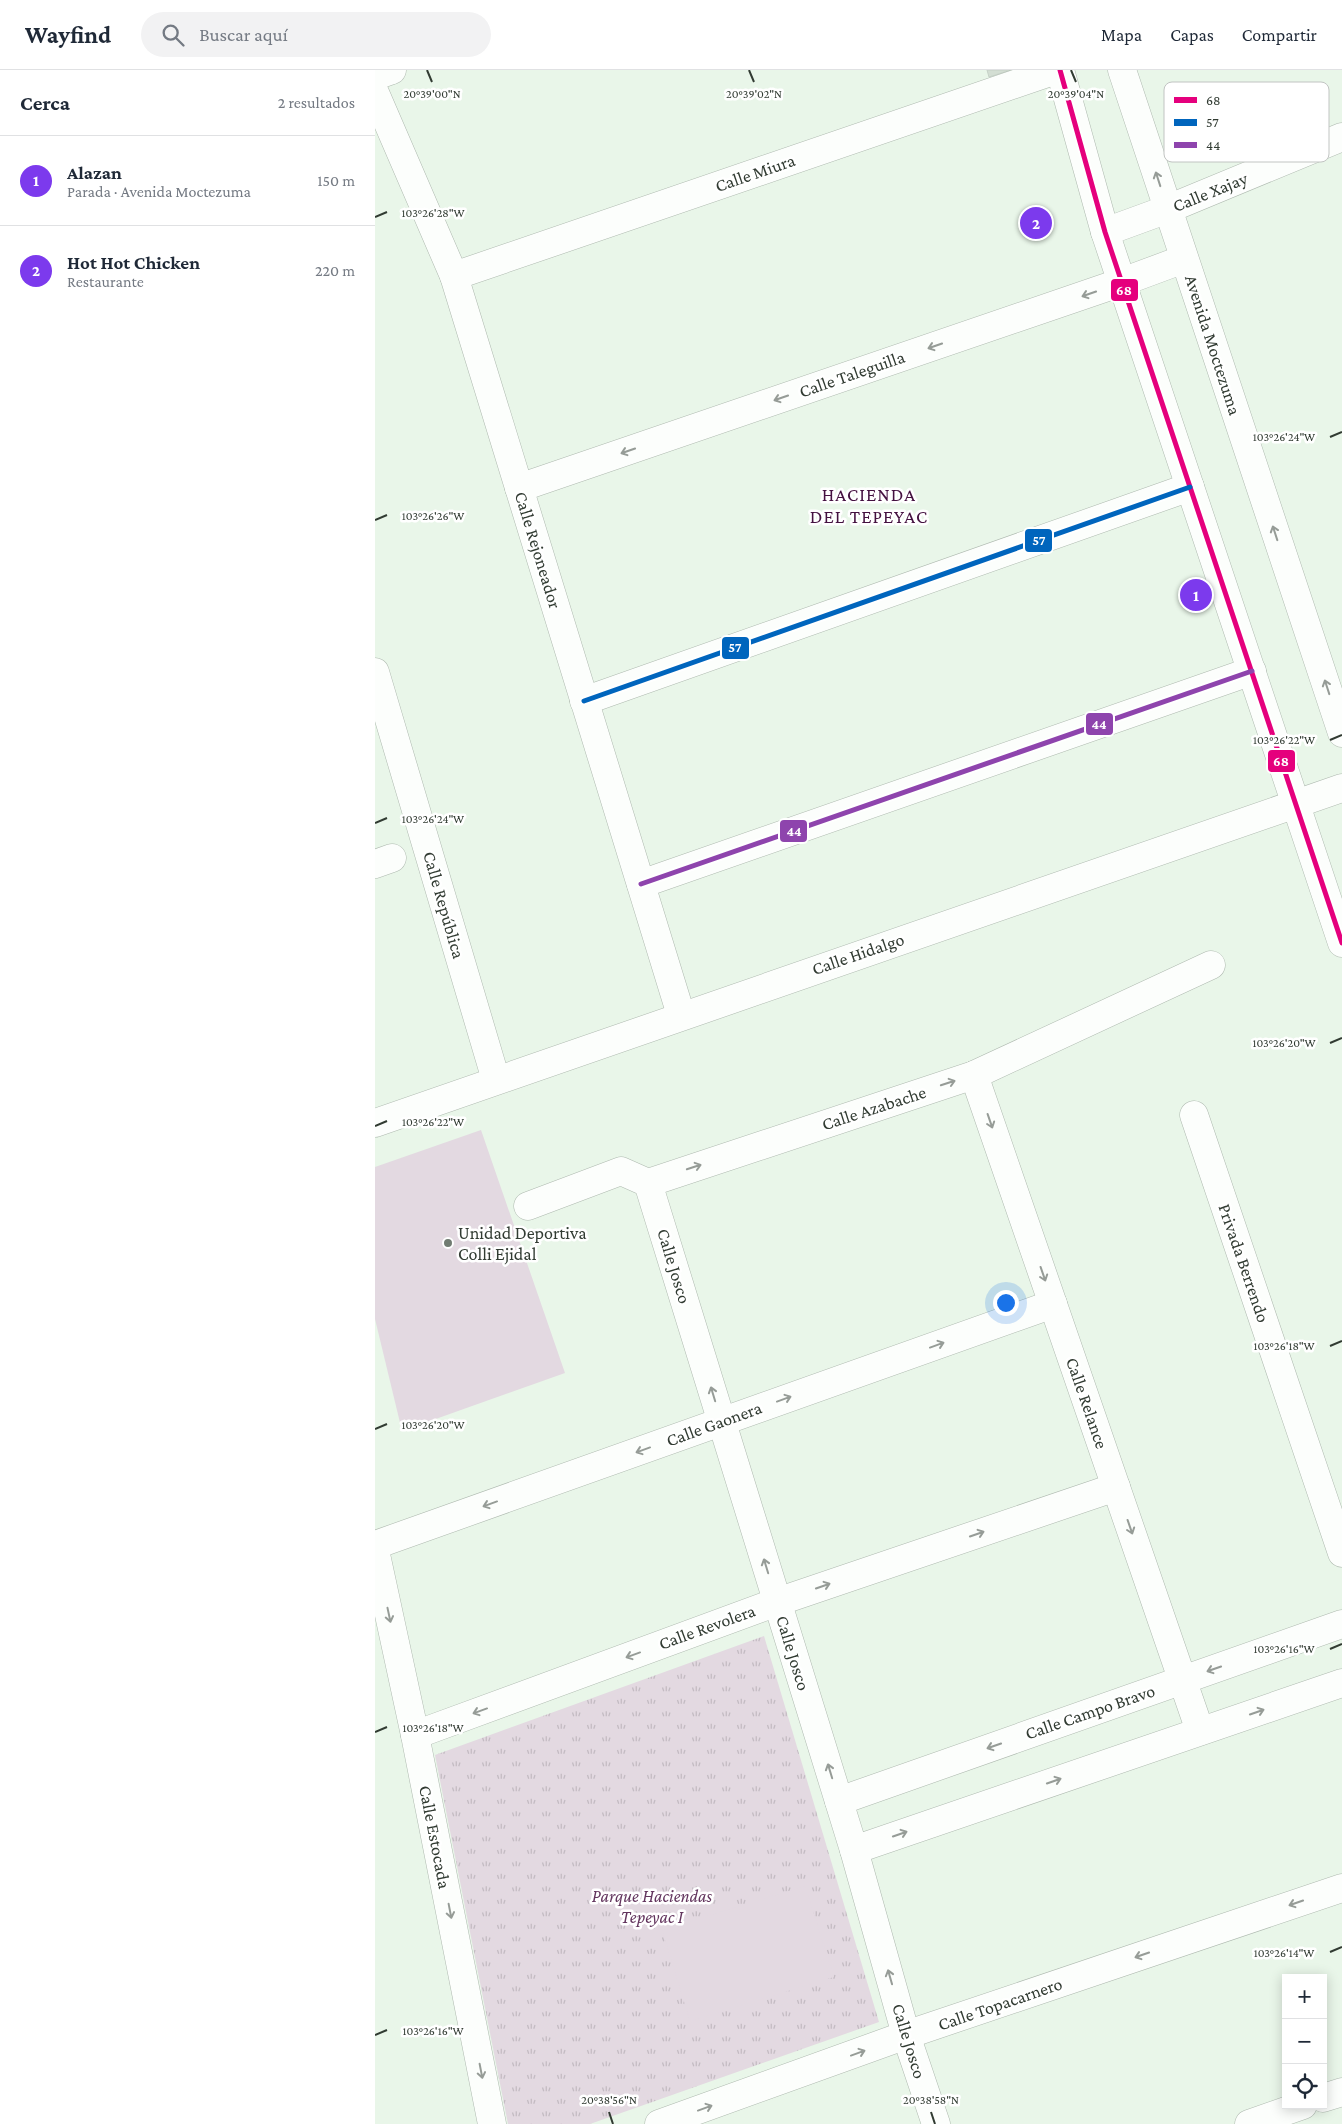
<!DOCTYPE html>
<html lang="es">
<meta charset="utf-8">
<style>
:root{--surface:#fff;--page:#f2f2f3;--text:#1f2937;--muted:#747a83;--line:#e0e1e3;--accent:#7c3aed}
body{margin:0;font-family:"Crimson Pro",serif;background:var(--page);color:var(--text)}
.controls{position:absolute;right:15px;bottom:15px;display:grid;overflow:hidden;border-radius:0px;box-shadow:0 2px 12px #0003}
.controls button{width:45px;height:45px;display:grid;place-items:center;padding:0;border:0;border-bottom:1px solid var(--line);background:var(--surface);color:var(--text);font:25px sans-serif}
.you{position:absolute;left:630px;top:1232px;width:18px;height:18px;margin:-12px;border:4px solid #fff;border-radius:50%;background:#1a73e8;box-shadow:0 0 0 8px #1a73e833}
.badge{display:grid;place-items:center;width:32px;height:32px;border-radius:50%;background:var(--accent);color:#fff;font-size:16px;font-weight:700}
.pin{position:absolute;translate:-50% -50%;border:2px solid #fff;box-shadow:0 1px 5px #0006}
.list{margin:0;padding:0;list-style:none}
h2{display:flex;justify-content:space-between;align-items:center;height:65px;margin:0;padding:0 20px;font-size:21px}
h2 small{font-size:16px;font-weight:400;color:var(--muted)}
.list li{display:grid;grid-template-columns:32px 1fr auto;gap:15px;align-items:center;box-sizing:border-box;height:90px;padding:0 20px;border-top:1px solid var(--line)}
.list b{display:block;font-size:19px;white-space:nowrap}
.list p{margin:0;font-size:16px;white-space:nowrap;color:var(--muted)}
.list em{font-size:16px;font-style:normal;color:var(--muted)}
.icon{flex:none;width:28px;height:28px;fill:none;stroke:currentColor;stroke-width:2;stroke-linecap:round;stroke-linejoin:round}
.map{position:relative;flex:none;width:967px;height:2054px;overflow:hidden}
header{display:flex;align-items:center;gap:30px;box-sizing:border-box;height:70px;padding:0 25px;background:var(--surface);border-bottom:1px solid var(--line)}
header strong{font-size:24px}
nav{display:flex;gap:28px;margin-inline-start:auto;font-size:18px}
.search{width:350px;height:45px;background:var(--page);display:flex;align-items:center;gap:12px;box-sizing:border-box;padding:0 18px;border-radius:28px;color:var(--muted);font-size:19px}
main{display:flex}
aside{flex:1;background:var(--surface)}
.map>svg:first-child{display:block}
.grass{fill:url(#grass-tufts)}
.pitch{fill:#e3d9e1}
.building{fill:#d3ded3;stroke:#c5d0c6}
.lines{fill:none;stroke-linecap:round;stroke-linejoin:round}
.minor-casing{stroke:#aeb9af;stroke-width:29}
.minor{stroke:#fcfefc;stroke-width:28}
.bus-1-casing{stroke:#fff;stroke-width:9}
.bus-2-casing{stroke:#fff;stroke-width:9}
.bus-3-casing{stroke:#fff;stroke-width:9}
.bus-1{stroke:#e5007d;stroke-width:5}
.bus-2{stroke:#0065bd;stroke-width:5}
.bus-3{stroke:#8e44ad;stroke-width:5}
.oneway{stroke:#969c97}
.ticks{fill:none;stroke:#313b32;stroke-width:2}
.poi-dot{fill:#717c72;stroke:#fff;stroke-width:2}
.labels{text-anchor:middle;stroke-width:5;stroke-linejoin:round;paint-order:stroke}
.street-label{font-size:18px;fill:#313b32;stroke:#fff}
.poi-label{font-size:18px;fill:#313b32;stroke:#fff;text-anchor:start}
.park-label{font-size:18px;font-style:italic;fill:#62345d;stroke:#fff}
.neighbourhood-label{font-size:19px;letter-spacing:1px;fill:#441140;stroke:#fff}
.key{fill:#fff;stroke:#c1c4c2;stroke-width:1}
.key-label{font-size:14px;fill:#313b32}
.ticks-label{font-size:12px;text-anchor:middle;fill:#313b32;stroke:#fff;stroke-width:5;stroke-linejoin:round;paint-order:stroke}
.line-badge{stroke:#fff;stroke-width:2}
.badge-label{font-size:14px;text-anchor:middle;font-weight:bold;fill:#fff}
</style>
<header>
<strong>Wayfind</strong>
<div class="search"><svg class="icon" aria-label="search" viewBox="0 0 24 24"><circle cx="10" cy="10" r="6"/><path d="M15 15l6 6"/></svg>Buscar aquí</div>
<nav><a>Mapa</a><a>Capas</a><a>Compartir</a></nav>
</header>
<main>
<aside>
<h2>Cerca<small>2 resultados</small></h2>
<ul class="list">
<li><span class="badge">1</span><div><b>Alazan</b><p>Parada · Avenida Moctezuma</p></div><em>150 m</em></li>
<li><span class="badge">2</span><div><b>Hot Hot Chicken</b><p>Restaurante</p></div><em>220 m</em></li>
</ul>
</aside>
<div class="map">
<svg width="967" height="2054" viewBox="0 0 967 2054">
<defs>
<pattern id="grass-tufts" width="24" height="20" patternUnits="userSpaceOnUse" patternTransform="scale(1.25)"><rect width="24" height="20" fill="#e3d9e1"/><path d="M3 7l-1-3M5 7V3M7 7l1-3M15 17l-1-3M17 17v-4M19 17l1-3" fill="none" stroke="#c3bbc2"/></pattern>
</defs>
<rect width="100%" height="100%" fill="#e9f6e9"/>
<!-- grass -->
<polygon class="grass" points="389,1566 504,1952 215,2054 133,2054 60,1685"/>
<!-- pitch -->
<g class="pitch">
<polygon points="106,1060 190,1303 27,1361 0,1249 0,1097"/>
<polygon points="430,1816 459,1907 315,1951 287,1860"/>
</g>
<!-- building -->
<polygon class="building" points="612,0 636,0 614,7"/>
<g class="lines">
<!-- minor casing -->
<g class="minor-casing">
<g id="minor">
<polyline points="685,0 730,162 967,873"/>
<polyline points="747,0 967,663"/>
<polyline points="0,6 17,0"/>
<polyline points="0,23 79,206 306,945"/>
<polyline points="730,162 793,139 967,67"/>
<polyline points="79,206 681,0"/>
<polyline points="144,418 747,212 809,189"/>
<polyline points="0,602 121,1010"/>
<polyline points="209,631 815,417"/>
<polyline points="0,794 17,788"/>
<polyline points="266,814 877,601"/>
<polyline points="599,1005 825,1661"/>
<polyline points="819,1045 967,1483"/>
<polyline points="0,1053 967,718"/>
<polyline points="273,1113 479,1780 531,1965 561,2054"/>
<polyline points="153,1136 246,1101 273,1113 599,1005 836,895"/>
<polyline points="0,1475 678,1234"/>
<polyline points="0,1480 40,1665 117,2054"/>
<polyline points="40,1665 402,1532 741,1417"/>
<polyline points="464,1731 967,1554"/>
<polyline points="479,1780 967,1613"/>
<polyline points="948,2028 967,2022"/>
<polyline points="284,2054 531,1965 967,1818"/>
<polyline points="874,2054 928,2035"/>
</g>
</g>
<!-- minor -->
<use href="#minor" class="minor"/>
<!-- bus-1 casing -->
<g class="bus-1-casing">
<polyline id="bus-1" points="685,0 730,162 967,873"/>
</g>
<!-- bus-2 casing -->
<g class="bus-2-casing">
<polyline id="bus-2" points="209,631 815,417"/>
</g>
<!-- bus-3 casing -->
<g class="bus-3-casing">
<polyline id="bus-3" points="266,814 877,601"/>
</g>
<!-- bus-1 -->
<use href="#bus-1" class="bus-1"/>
<!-- bus-2 -->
<use href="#bus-2" class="bus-2"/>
<!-- bus-3 -->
<use href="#bus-3" class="bus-3"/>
</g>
<!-- one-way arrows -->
<defs><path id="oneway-shaft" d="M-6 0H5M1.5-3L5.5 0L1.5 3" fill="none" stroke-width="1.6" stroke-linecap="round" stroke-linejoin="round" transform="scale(1.25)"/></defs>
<g class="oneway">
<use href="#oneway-shaft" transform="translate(783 109) rotate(-108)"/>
<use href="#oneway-shaft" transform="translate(714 224) rotate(161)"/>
<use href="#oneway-shaft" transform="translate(560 276) rotate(161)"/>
<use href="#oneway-shaft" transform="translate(406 328) rotate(161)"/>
<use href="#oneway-shaft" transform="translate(253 381) rotate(161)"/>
<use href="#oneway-shaft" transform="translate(900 463) rotate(-108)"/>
<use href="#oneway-shaft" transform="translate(952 617) rotate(-108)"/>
<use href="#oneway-shaft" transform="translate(573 1013) rotate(-18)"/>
<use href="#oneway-shaft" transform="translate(615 1051) rotate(71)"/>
<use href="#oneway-shaft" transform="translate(319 1097) rotate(-18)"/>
<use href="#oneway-shaft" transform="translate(668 1204) rotate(71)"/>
<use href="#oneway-shaft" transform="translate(562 1275) rotate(-20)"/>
<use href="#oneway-shaft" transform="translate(338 1324) rotate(-107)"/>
<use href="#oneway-shaft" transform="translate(409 1329) rotate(-20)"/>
<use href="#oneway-shaft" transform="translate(268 1380) rotate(160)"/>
<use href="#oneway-shaft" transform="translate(115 1434) rotate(160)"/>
<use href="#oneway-shaft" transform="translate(755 1457) rotate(71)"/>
<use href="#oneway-shaft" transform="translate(602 1464) rotate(-19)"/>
<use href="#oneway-shaft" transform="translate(391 1496) rotate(-107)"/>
<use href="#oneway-shaft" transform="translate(448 1516) rotate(-19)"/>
<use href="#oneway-shaft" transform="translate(14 1545) rotate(78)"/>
<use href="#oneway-shaft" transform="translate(258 1585) rotate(160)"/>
<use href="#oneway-shaft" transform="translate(839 1599) rotate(161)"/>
<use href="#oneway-shaft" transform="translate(105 1641) rotate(160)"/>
<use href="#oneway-shaft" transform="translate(882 1642) rotate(-19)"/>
<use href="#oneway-shaft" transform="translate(619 1676) rotate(161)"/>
<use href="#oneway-shaft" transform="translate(455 1701) rotate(-107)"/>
<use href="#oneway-shaft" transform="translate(679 1711) rotate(-19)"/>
<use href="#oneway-shaft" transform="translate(525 1764) rotate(-19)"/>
<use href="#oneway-shaft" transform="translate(921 1833) rotate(161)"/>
<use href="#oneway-shaft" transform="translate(75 1841) rotate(79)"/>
<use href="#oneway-shaft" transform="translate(767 1885) rotate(161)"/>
<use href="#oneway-shaft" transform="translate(515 1907) rotate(-106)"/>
<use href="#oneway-shaft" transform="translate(483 1983) rotate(-20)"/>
<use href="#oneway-shaft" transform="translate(106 2001) rotate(79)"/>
<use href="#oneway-shaft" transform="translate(330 2038) rotate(-20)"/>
</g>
<!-- ticks -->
<path class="ticks" d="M 52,0 L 57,12M 374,0 L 379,12M 696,0 L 701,12M 0,147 L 12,142M 955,367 L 967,362M 0,450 L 12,445M 955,670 L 967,665M 0,753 L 12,748M 955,973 L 967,968M 0,1056 L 12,1051M 955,1276 L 967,1271M 0,1359 L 12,1354M 955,1579 L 967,1574M 0,1662 L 12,1657M 955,1882 L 967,1877M 0,1965 L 12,1960M 234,2042 L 238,2054M 556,2042 L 560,2054"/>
<!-- markers -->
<circle class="poi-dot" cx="73" cy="1173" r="5"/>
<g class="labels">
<!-- street labels -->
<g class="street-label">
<text transform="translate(380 103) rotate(-19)" y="6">Calle Miura</text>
<text transform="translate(835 122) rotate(-22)" y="6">Calle Xajay</text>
<text transform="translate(838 275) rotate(72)" y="6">Avenida Moctezuma</text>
<text transform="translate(477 304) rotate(-19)" y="6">Calle Taleguilla</text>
<text transform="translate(163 480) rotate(73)" y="6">Calle Rejoneador</text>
<text transform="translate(69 835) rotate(74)" y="6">Calle República</text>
<text transform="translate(483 884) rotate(-19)" y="6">Calle Hidalgo</text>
<text transform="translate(499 1038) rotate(-18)" y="6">Calle Azabache</text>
<text transform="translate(869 1193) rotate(71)" y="6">Privada Berrendo</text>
<text transform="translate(299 1196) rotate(73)" y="6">Calle Josco</text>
<text transform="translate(712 1333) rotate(71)" y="6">Calle Relance</text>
<text transform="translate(339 1354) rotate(-20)" y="6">Calle Gaonera</text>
<text transform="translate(332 1557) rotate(-20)" y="6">Calle Revolera</text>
<text transform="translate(418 1583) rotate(73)" y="6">Calle Josco</text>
<text transform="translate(715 1642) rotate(-19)" y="6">Calle Campo Bravo</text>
<text transform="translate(60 1767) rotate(79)" y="6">Calle Estocada</text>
<text transform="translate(625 1934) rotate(-19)" y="6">Calle Topacarnero</text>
<text transform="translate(534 1971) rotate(73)" y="6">Calle Josco</text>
</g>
<!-- poi labels -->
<g class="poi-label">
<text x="83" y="1169">Unidad Deportiva<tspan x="83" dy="21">Colli Ejidal</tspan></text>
</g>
<!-- park labels -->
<g class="park-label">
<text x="277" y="1832">Parque Haciendas<tspan x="277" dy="21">Tepeyac I</tspan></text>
</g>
<!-- neighbourhood labels -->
<g class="neighbourhood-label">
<text x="494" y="431">HACIENDA<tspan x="494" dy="22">DEL TEPEYAC</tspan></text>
</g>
</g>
<!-- legend -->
<rect x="789" y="12" width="165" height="80" rx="8" class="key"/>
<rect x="799" y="27" width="23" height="6" fill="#e5007d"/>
<rect x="799" y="49" width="23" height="7" fill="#0065bd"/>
<rect x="799" y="72" width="23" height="6" fill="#8e44ad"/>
<g class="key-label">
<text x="831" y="35">68</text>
<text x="831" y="57">57</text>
<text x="831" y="80">44</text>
</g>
<g class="ticks-label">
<text x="57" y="28">20°39'00"N</text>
<text x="379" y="28">20°39'02"N</text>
<text x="701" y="28">20°39'04"N</text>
<text x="58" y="147">103°26'28"W</text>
<text x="909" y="371">103°26'24"W</text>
<text x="58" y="450">103°26'26"W</text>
<text x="909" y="674">103°26'22"W</text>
<text x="58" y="753">103°26'24"W</text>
<text x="909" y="977">103°26'20"W</text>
<text x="58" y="1056">103°26'22"W</text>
<text x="909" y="1280">103°26'18"W</text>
<text x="58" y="1359">103°26'20"W</text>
<text x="909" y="1583">103°26'16"W</text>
<text x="58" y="1662">103°26'18"W</text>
<text x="909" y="1887">103°26'14"W</text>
<text x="58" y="1965">103°26'16"W</text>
<text x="234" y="2034">20°38'56"N</text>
<text x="556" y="2034">20°38'58"N</text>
</g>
<g class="line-badge">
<rect x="735" y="208" width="29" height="24" rx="5" fill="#e5007d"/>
<rect x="649" y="458" width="29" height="25" rx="5" fill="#0065bd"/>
<rect x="346" y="566" width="29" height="24" rx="5" fill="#0065bd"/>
<rect x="710" y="642" width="29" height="24" rx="5" fill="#8e44ad"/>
<rect x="892" y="679" width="29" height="24" rx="5" fill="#e5007d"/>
<rect x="404" y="749" width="29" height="24" rx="5" fill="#8e44ad"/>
</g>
<g class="badge-label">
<text x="749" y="225">68</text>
<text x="664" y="475">57</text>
<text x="360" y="582">57</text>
<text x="724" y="659">44</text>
<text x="906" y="696">68</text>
<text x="419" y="766">44</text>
</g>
</svg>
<div class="controls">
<button>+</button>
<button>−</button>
<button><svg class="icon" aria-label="locate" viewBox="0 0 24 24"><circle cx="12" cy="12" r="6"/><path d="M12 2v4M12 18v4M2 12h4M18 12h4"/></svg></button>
</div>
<div class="you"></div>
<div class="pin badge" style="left:821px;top:525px">1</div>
<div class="pin badge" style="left:661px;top:153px">2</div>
</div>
</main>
